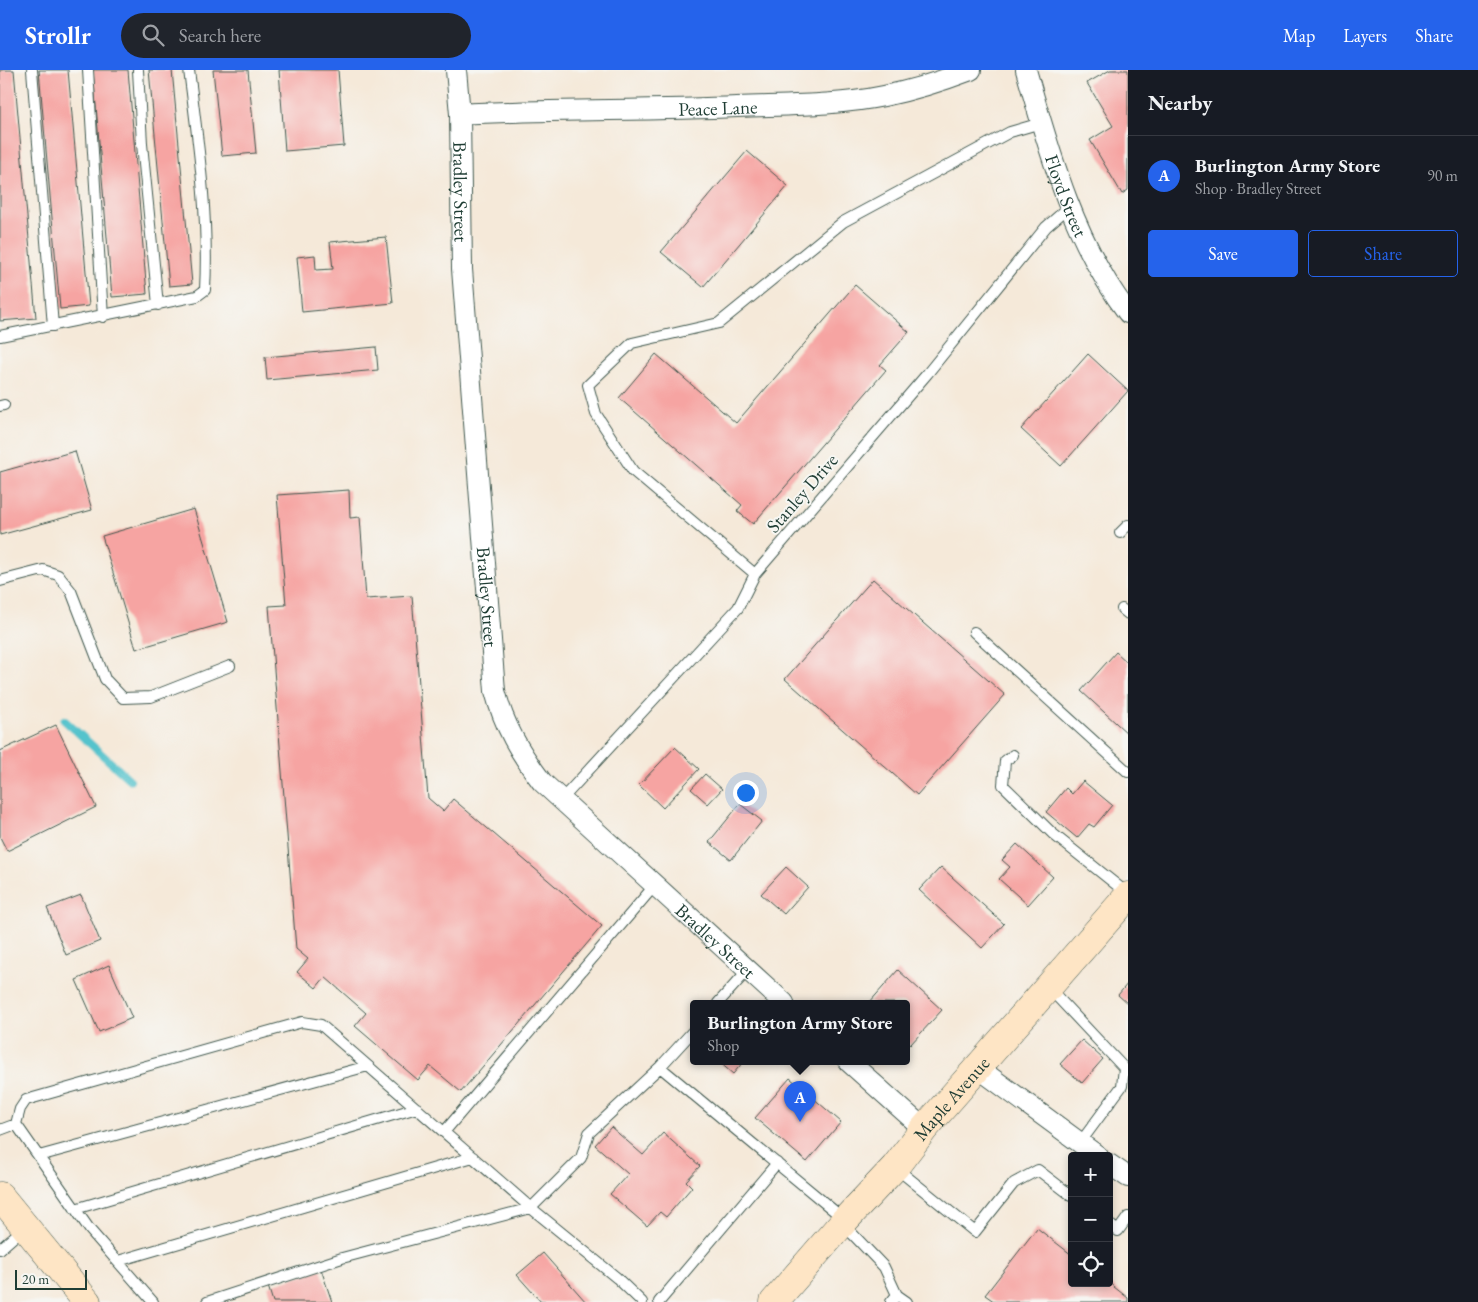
<!DOCTYPE html>
<html lang="en">
<head>
<meta charset="utf-8">
<style>
	body { margin:0; font-family:"EB Garamond",serif; background:#20242c; color:#f1f3f6 }
	.controls { position:absolute; right:15px; bottom:15px; display:grid; overflow:hidden; border-radius:5px; box-shadow:0 2px 8px #0003 }
	.controls button { width:45px; height:45px; display:grid; place-items:center; padding:0; border:0; border-bottom:1px solid #363941; background:#171b24; color:#f1f3f6; font:25px sans-serif }
	.scale { position:absolute; left:15px; bottom:12px; width:72px; box-sizing:border-box; padding-left:5px; border:2px solid #1f3d34; border-top:0; font-size:14px; line-height:18px; white-space:nowrap; color:#1f3d34; -webkit-text-stroke:4px #f6f6f2; paint-order:stroke }
	.you { position:absolute; left:745px; top:722px; width:18px; height:18px; margin:-12px; border:4px solid #fff; border-radius:50%; background:#1a73e8; box-shadow:0 0 0 8px #1a73e833 }
	.badge { display:grid; place-items:center; width:32px; height:32px; border-radius:50%; background:#2563eb; color:#fff; font-size:16px; font-weight:700 }
	.pin { position:absolute; translate:-50% -41px; filter:drop-shadow(0 1px 2px #0008) }
	.pin::after { content:''; position:absolute; top:26px; width:18px; height:15px; background:inherit; clip-path:polygon(0 0,100% 0,50% 100%) }
	.popup { position:absolute; left:690px; top:930px; width:220px; height:65px; box-sizing:border-box; display:grid; place-content:center; border-radius:5px; background:#171b24; filter:drop-shadow(0 1px 4px #0005); font-size:16px; white-space:nowrap; color:#9ea1a6 }
	.popup b { font-size:19px; color:#f1f3f6 }
	.popup::after { content:''; position:absolute; left:50%; top:100%; margin-left:-10px; border:10px solid transparent; border-top-color:#171b24 }
	.list { margin:0; padding:0; list-style:none }
	h2 { display:flex; justify-content:space-between; align-items:center; height:65px; margin:0; padding:0 20px; font-size:21px }
	h2 small { font-size:16px; font-weight:400; color:#9ea1a6 }
	.list li { display:grid; grid-template-columns:32px 1fr auto; gap:15px; align-items:center; box-sizing:border-box; height:80px; padding:0 20px; border-top:1px solid #363941 }
	.list b { display:block; font-size:19px; white-space:nowrap }
	.list p { margin:0; font-size:16px; white-space:nowrap; color:#9ea1a6 }
	.list em { font-size:16px; font-style:normal; color:#9ea1a6 }
	.actions { display:flex; gap:10px; padding:15px 20px }
	.actions a { flex:1; padding:11px 0; border:1px solid #2563eb; border-radius:5px; text-align:center; font-size:18px; color:#2563eb }
	.actions .main { background:#2563eb; color:#fff }
	.icon { flex:none; width:28px; height:28px; fill:none; stroke:currentColor; stroke-width:2; stroke-linecap:round; stroke-linejoin:round }
	.map { position:relative; flex:none; width:1128px; height:1232px; overflow:hidden }
	header { display:flex; align-items:center; gap:30px; box-sizing:border-box; height:70px; padding:0 25px; background:#2563eb; color:#fff }
	header strong { font-size:24px }
	nav { display:flex; gap:28px; margin-inline-start:auto; font-size:18px }
	.search { width:350px; height:45px; background:#20242c; display:flex; align-items:center; gap:12px; box-sizing:border-box; padding:0 18px; border-radius:28px; color:#9ea1a6; font-size:19px }
	main { display:flex }
	aside { flex:1; background:#171b24 }
	.map>svg:first-child { display:block }
</style>
</head>
<body>
<header>
<strong>Strollr</strong>
<div class="search"><svg class="icon" aria-label="search" viewBox="0 0 24 24"><circle cx="10" cy="10" r="6"/><path d="M15 15l6 6"/></svg>Search here</div>
<nav><a>Map</a><a>Layers</a><a>Share</a></nav>
</header>
<main>
<div class="map">
<svg width="1128" height="1232" viewBox="0 0 1128 1232">
	<rect width="100%" height="100%" fill="#f6f6f2"/>
	<filter id="ink" filterUnits="userSpaceOnUse"><feTurbulence type="fractalNoise" baseFrequency=".02" numOctaves="2"/><feDisplacementMap in="SourceGraphic" scale="10" xChannelSelector="R" yChannelSelector="G"/><feConvolveMatrix kernelMatrix="1 2 1 2 8 2 1 2 1" color-interpolation-filters="sRGB"/></filter>
	<filter id="wash" filterUnits="userSpaceOnUse"><feTurbulence type="fractalNoise" baseFrequency=".0096" numOctaves="4" result="noise"/><feDisplacementMap in="SourceGraphic" scale="20" xChannelSelector="R" yChannelSelector="G"/><feGaussianBlur stdDeviation="1.12" result="paint"/><feColorMatrix in="noise" values="0 0 0 0 0 0 0 0 0 0 0 0 0 0 0 0 0 1.4 0 .05"/><feComposite in="paint" operator="in"/></filter>
	<g filter="url(#wash)">
		<rect width="100%" height="100%" fill="#f5e9d9"/>
		<g fill="none" stroke-linecap="round" stroke-linejoin="round">
			<path stroke="#55c3cc" stroke-width="8" d="M64 650 130 710"/>
		</g>
		<g id="blocks">
			<path fill="#f6a4a2" d="M0 0H14L36 248 0 251Z
				M39 0H68L89 236 60 239Z
				M93 0H128L147 224 112 227Z
				M149 0H172L192 214 169 216Z
				M213 0H248L256 83 222 86Z
				M279 0H338L344 76 285 81Z
				M1110 0H1128V120L1122 124 1090 70 1113 56 1087 13Z
				M747 81 788 116 703 217 661 182Z
				M386 167 393 233 302 242 297 187 315 185 316 200 333 199 330 172Z
				M855 215 909 262 880 295 886 300 753 454 737 441 742 435 619 328 656 284 736 353Z
				M376 277 378 300 267 310 265 287Z
				M1088 284 1128 321 1061 396 1021 359Z
				M75 381 92 440 0 465V402Z
				M349 420 350 448 360 447 366 529 412 526 428 728 443 741 453 729 602 856 461 1022 430 996 418 1010 355 956 366 943 325 907 316 918 297 902 308 889 296 879 269 536 286 535 277 425Z
				M194 439 228 552 136 579 102 466Z
				M873 509 1005 625 917 725 785 609Z
				M1116 582 1128 593V664L1081 621Z
				M56 655 96 737 7 781 0 767V681Z
				M675 677 699 699 663 738 639 715Z
				M705 704 722 719 708 734 691 719Z
				M1083 711 1112 735 1094 757 1089 754 1077 768 1046 742 1066 718 1072 724Z
				M740 734 762 751 731 790 709 772Z
				M1017 774 1053 807 1028 835 999 809 1010 797 1002 790Z
				M786 797 808 817 784 844 761 824Z
				M941 797 1004 854 982 878 919 820Z
				M81 825 100 871 66 885 47 838Z
				M109 895 132 948 99 962 76 910Z
				M898 900 942 940 910 975 906 971V933H869Z
				M1128 913V934L1118 925Z
				M1082 970 1103 989 1082 1013 1060 994Z
				M718 991H744L733 1004Z
				M790 1008 841 1052 807 1092 755 1048Z
				M611 1057 643 1085 663 1063 700 1096 686 1111 692 1117 666 1147 660 1142 647 1156 610 1124 628 1104 595 1075Z
				M1037 1158 1072 1185V1213H1109L1128 1228V1232H995L985 1225Z
				M543 1183 586 1232H541L517 1205Z
				M321 1199 332 1232H273L268 1216Z"/>
		</g>
	</g>
	<g filter="url(#ink)">
		<use href="#blocks" fill-opacity="0" stroke="#3f574d" stroke-width="1"/>
		<g fill="none" stroke-linecap="round" stroke-linejoin="round">
			<defs>
				<path id="service" d="M32 0 53 256
					M88 0 103 247
					M138 0 142 74 158 235
					M0 266 197 226 205 220C209 147 198 72 189 0
					M0 336 4 335
					M1120 463 1128 455
					M755 504 633 401 596 344 588 315 632 273 719 253 843 152 1010 62 1041 53
					M0 511 43 500 58 505 71 521 105 609 123 628 151 627 230 596
					M1122 539 1128 544
					M974 562 1128 702
					M1013 685 1005 691 1003 715 1053 764 1128 824
					M562 729 738 538 755 504 927 304 1046 157 1069 137
					M1049 918 1124 998 1122 1016 1080 1073
					M718 933 748 900
					M660 997 844 1149
					M16 1054 20 1039 26 1030 302 952 321 955 531 1138 617 1208 642 1232
					M0 1060 16 1054 90 1160 153 1232
					M445 1061 655 815
					M39 1086 368 996
					M896 1098 975 1162 1014 1113 1038 1100 1072 1126
					M75 1139 417 1038
					M843 1154 884 1197 897 1225 891 1232
					M1109 1154 1118 1161 1128 1147
					M0 1179 24 1158
					M118 1191 473 1087
					M897 1225 907 1232
					M207 1232 342 1188 531 1138 581 1088 589 1063 660 997 694 960
					M659 1232 777 1093"/>
				<g id="minor">
					<path id="s1" d="M456 0 460 44 462 199 495 621C504 656 520 683 542 712L784 933"/>
					<path id="s2" d="M1026 0C1050 84 1074 172 1128 243"/>
					<path id="s3" d="M460 44C552 39 644 41 737 37 786 35 836 36 884 26 914 20 942 11 971 0"/>
					<path d="M848 991 924 1059"/>
					<path d="M978 998 1098 1086"/>
					<path d="M1109 1094 1128 1107"/>
				</g>
				<g id="secondary">
					<path d="M0 1126 87 1232"/>
					<path id="s4" d="M774 1232 845 1150 895 1097 924 1059 1128 826"/>
				</g>
			</defs>
			<use href="#service" stroke="#3f574d" stroke-width="12"/>
			<use href="#minor" stroke="#3f574d" stroke-width="22"/>
			<use href="#secondary" stroke="#3f574d" stroke-width="29"/>
			<use href="#service" stroke="#fff" stroke-width="10"/>
			<use href="#minor" stroke="#fff" stroke-width="20"/>
			<use href="#secondary" stroke="#fee5c5" stroke-width="28"/>
		</g>
	</g>
	<g text-anchor="middle" dominant-baseline="central" stroke-width="4" stroke-linejoin="round" paint-order="stroke">
		<g font-size="19" fill="#1f3d34" stroke="#f6f6f2">
			<text stroke="none"><textPath href="#s3" startOffset="258">Peace Lane</textPath></text>
			<text stroke="none"><textPath href="#s1" startOffset="122">Bradley Street</textPath></text>
			<text stroke="none"><textPath href="#s2" startOffset="132">Floyd Street</textPath></text>
			<text transform="translate(802 423) rotate(-49)">Stanley Drive</text>
			<text stroke="none"><textPath href="#s1" startOffset="528">Bradley Street</textPath></text>
			<text stroke="none"><textPath href="#s1" startOffset="961">Bradley Street</textPath></text>
			<text stroke="none"><textPath href="#s4" startOffset="270">Maple Avenue</textPath></text>
		</g>
	</g>
</svg>
<div class="controls">
<button>+</button>
<button>−</button>
<button><svg class="icon" aria-label="locate" viewBox="0 0 24 24"><circle cx="12" cy="12" r="6"/><path d="M12 2v4M12 18v4M2 12h4M18 12h4"/></svg></button>
</div>
<div class="scale">20 m</div>
<div class="you"></div>
<div class="pin badge" style="left:800px;top:1052px">A</div>
<div class="popup"><b>Burlington Army Store</b>Shop</div>
</div>
<aside>
<h2>Nearby<small></small></h2>
<ul class="list">
<li><span class="badge">A</span><div><b>Burlington Army Store</b><p>Shop · Bradley Street</p></div><em>90 m</em></li>
</ul>
<div class="actions"><a class="main">Save</a><a>Share</a></div>
</aside>
</main>
</body>
</html>
